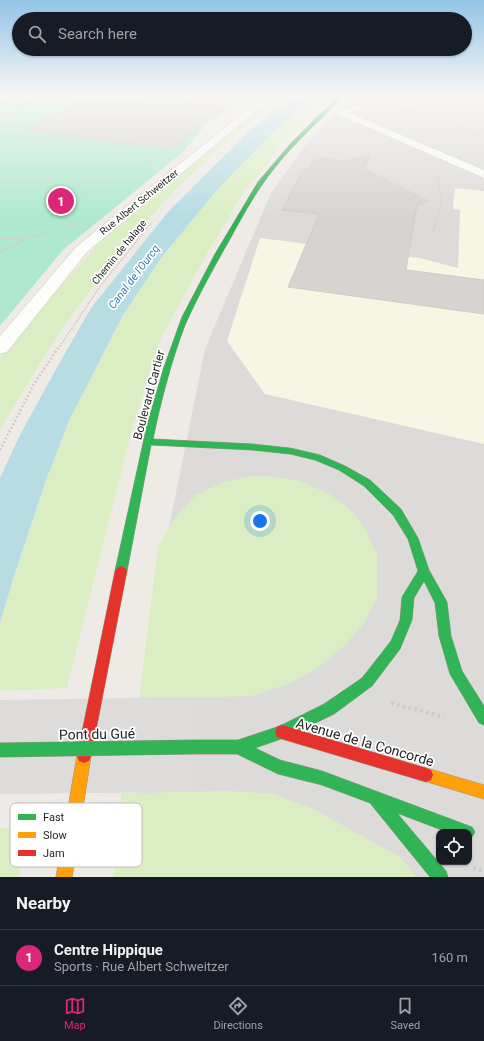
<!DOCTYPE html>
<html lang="en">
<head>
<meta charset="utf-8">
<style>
	body { margin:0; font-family:Roboto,sans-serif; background:#20242c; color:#f1f3f6 }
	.controls { position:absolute; right:12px; bottom:12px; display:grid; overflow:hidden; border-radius:8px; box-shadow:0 1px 3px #0004 }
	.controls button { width:36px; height:36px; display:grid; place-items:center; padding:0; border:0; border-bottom:1px solid #363941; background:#171b24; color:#f1f3f6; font:20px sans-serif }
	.you { position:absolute; left:260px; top:521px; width:14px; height:14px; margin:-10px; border:3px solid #fff; border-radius:50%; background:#1a73e8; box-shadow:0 0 0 6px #1a73e833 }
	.badge { display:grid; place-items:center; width:26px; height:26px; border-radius:50%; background:#db2777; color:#fff; font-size:13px; font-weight:700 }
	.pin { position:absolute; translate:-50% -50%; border:2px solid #fff; box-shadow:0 1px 4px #0006 }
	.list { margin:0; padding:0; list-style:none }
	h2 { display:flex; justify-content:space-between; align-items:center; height:52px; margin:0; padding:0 16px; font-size:17px }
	h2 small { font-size:13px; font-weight:400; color:#9ea1a6 }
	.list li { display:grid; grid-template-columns:26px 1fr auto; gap:12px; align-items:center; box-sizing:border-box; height:56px; padding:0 16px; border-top:1px solid #363941 }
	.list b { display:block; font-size:15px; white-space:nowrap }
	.list p { margin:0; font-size:13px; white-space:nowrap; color:#9ea1a6 }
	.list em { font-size:13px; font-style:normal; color:#9ea1a6 }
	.icon { flex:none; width:22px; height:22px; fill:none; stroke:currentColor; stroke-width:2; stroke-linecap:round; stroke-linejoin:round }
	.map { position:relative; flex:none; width:484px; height:877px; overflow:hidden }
	.search { position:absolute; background:#171b24; box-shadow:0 1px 3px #0004; left:12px; right:12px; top:12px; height:44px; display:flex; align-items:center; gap:10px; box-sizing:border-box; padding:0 14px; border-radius:22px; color:#9ea1a6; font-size:15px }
	.sheet { height:108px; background:#171b24 }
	nav { display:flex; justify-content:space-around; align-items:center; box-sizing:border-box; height:56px; border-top:1px solid #363941; background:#171b24; font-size:11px; color:#9ea1a6 }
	nav a { display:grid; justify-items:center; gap:2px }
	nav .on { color:#db2777 }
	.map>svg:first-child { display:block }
</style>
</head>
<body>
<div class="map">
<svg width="484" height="877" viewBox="0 0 484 877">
	<rect width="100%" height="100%" fill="#eeebe7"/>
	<path fill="#dddbd9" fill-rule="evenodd" d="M356 95H484V877H130L164 552 205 349 271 193 311 138ZM439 832H469V862H439Z"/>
	<path fill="#f7f5e3" d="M455 188 484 191V444L265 394 227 341 260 238 419 258 458 268 460 210 453 209Z"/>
	<path fill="#dbeec3" d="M276 95H286C248 124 211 154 178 188 142 224 110 264 80 304 50 344 26 388 0 430V358L18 333 101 241Z
		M316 95H328L324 99H329L312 114 279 148 244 192 208 252 160 340 133 426 67 688 0 691V623L13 579 46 480 69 421 123 315 161 258 217 190 273 132Z
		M253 476 276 477 300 481 329 494 342 503 354 514 366 530 377 555V597L364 623 344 646 320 666 291 683 252 696 139 699 158 546 176 516 196 495 224 482Z
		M229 791 275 794 313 809 400 857 417 877H113L122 793Z
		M29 827 19 877H0V828Z"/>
	<path fill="#aee9ce" d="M36 95H251L205 125 183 152 63 250 0 326V100L32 98Z"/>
	<path fill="#dcdbd9" d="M355 95H390L373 112 363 111 354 105 345 104Z
		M333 117 343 118 426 154 424 163 301 151Z"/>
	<path fill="#b7dce4" d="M295 95H316L273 132 217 190 161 258 123 315 69 421 46 480 13 579 0 623V478L20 435 60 362 91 308 168 212 248 132Z"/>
	<path fill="#dddcda" d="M196 697 190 792 0 794V700Z"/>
	<path fill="#d6d3d0" stroke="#d1ccc8" d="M202 95H246L208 119 171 150 28 130 83 99 178 108Z
		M370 155 364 169 428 201 417 205 406 270 484 280V314L288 287 319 214 282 210 303 170 309 169 315 158 344 161Z"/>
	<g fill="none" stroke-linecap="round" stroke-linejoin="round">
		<defs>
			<path id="lane" d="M358 106 361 108 360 109 344 114 341 112Z
				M362 118 365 120 364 121 352 124 349 122Z"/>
			<path id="street" d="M266 95H275L87 252 7 352 0 354V336L77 246Z
				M329 104 484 170V178L326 109 324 107 326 105Z"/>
			<path id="fast" d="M340 95H344C322 119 297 140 277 165 258 188 244 213 230 239 214 267 198 296 185 325 171 362 161 401 153 439L252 444 290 448 320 455 345 466 370 480 401 509 418 538 429 570 447 602 451 636 462 671 484 706V725L479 723 450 674 439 636 435 603 424 581 414 598 412 620 400 649 372 686 334 714 287 737 255 748 280 760 322 771 472 827 475 832 472 837 469 839V832H447L397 813 446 871 448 877H430L370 803 322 785 278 774 237 754H194L189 752 187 747 189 742 194 740H238L280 726 324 704 362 678 391 641 400 620 402 597 418 571 408 539 393 515 364 486 339 470 315 460 290 454 252 450 151 445 127 571 125 574 121 576 117 574 115 571 147 425 164 367 182 317 215 254 258 182 292 142Z"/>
			<path id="slow" d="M84 749 89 751 91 756 72 877H56L77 756 79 751Z
				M426 768 484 785V799L421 780 419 775 421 770Z"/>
			<path id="jam" d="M121 566 125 568 127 571 91 756 89 761 84 763 79 761 77 756 115 571 117 568Z
				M282 725 426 768 431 770 433 775 431 780 426 782 282 739 277 737 275 732 277 727Z"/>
		</defs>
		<use href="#lane" stroke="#c6c5c3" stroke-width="1"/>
		<use href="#street" stroke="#c6c5c3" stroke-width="1"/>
		<use href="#fast" stroke="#97987e" stroke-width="1"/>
		<use href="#slow" stroke="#97987e" stroke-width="1"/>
		<use href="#jam" stroke="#97987e" stroke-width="1"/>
		<path stroke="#d7c8c6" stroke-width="1" stroke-dasharray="1 1" stroke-linecap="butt" d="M418 109 422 95
			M396 113 418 109 484 137
			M0 119 44 95
			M92 138C113 141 135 144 152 157V160"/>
		<path stroke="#d7c8c6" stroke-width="1.5" stroke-dasharray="1 1" stroke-linecap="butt" d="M151 165 152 159
			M433 232 442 201 437 176
			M0 239C29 238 50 235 77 223
			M18 243 26 239
			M135 243 152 222"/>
		<path stroke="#d7c8c6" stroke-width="2" stroke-dasharray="1.5 1.5" stroke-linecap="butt" d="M0 252 20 242
			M58 349 101 285 136 242"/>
		<path stroke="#d7c8c6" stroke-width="2.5" stroke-dasharray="2 2" stroke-linecap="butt" d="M0 450 34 384 58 348"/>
		<path stroke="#d7c8c6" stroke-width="4" stroke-dasharray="3 3" stroke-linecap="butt" d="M391 703 444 717
			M473 868 484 871"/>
		<use href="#lane" fill="#fcfcfb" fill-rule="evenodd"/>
		<use href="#street" fill="#fcfcfb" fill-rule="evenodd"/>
		<use href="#fast" fill="#30b455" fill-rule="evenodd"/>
		<use href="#slow" fill="#ff9f0a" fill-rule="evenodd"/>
		<use href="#jam" fill="#e5322d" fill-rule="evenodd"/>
		<defs>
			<path id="fast-bridge" d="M0 750 194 747"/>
		</defs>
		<use href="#fast-bridge" stroke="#97987e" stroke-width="15" stroke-linecap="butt"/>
		<use href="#fast-bridge" stroke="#30b455" stroke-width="14"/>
	</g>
	<linearGradient id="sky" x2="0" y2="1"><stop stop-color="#94c4e6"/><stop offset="0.44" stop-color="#f7f6f4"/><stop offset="1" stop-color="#f7f6f4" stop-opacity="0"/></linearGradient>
	<rect width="484" height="217" fill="url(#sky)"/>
	<g text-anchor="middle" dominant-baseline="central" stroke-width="3.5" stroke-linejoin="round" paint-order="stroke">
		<g font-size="10" fill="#1f1f1f" stroke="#fff">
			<text transform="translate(139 202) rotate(-39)">Rue Albert Schweitzer</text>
			<text transform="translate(119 252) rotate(-51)">Chemin de halage</text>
		</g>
		<g font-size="11" font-style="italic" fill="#3f7ab1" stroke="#fff">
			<text transform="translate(134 277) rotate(-53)">Canal de l'Ourcq</text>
		</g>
		<g font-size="12" fill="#1f1f1f" stroke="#fff">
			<text transform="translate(149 395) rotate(-75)">Boulevard Cartier</text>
		</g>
		<g font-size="14" fill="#1f1f1f" stroke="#fff">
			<text transform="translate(97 734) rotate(-1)">Pont du Gué</text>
			<text transform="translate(365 742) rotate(16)">Avenue de la Concorde</text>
		</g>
	</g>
	<rect x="10" y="803" width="132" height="64" rx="6" fill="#fff" stroke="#bcbcbc" stroke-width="1"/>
	<rect x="18" y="814" width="18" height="6" fill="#30b455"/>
	<rect x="18" y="832" width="18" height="6" fill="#ff9f0a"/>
	<rect x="18" y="850" width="18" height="6" fill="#e5322d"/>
	<g font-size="11" fill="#1f1f1f">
		<text x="43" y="821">Fast</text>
		<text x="43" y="839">Slow</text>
		<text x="43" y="857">Jam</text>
	</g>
</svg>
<div class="controls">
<button><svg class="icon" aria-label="locate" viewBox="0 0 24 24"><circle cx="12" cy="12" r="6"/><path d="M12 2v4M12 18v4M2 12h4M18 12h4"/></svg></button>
</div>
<div class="you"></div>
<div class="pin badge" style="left:61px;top:201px">1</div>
<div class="search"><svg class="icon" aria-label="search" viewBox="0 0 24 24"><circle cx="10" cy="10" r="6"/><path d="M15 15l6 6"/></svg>Search here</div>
</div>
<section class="sheet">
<h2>Nearby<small></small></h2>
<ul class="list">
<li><span class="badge">1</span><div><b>Centre Hippique</b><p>Sports · Rue Albert Schweitzer</p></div><em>160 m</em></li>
</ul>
</section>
<nav>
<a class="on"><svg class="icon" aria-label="map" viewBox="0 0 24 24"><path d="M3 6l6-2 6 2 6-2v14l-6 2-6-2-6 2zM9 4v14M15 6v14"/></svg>Map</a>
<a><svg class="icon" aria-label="directions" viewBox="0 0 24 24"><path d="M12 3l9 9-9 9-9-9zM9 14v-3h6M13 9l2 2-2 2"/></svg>Directions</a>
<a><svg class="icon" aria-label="saved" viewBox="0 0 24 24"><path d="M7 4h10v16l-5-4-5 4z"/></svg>Saved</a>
</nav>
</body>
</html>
